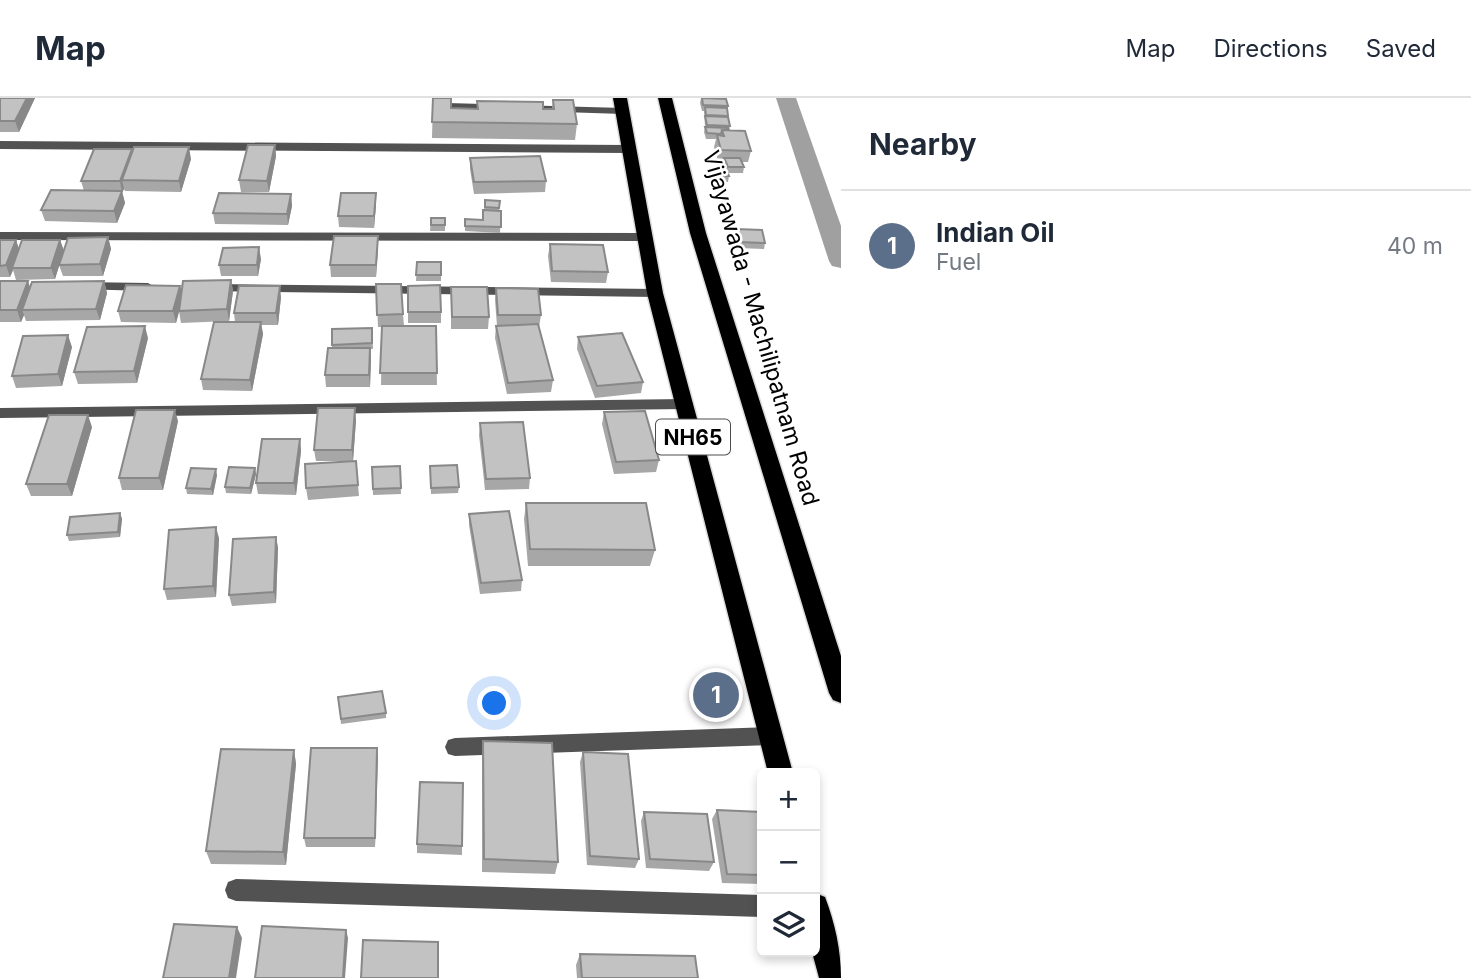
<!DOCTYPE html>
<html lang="en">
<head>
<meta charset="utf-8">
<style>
	body { margin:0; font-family:Inter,sans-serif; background:#f2f2f3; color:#1f2937 }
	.controls { position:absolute; right:21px; bottom:21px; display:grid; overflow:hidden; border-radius:10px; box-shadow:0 4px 10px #0003 }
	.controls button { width:63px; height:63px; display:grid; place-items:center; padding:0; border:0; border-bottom:2px solid #e0e1e3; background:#fff; color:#1f2937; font:35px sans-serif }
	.you { position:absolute; left:495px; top:606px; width:24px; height:24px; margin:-18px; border:5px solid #fff; border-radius:50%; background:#1a73e8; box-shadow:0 0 0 10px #1a73e833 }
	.badge { display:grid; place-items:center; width:46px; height:46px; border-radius:50%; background:#0b8043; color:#fff; font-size:23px; font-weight:700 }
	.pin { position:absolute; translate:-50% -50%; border:4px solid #fff; box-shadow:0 2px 7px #0006 }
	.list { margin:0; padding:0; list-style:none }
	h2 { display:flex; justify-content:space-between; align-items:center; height:91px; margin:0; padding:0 28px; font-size:30px }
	h2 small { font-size:23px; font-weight:400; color:#747a83 }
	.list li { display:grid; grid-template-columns:46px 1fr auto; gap:21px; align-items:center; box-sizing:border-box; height:112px; padding:0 28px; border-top:2px solid #e0e1e3 }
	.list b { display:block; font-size:26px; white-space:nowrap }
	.list p { margin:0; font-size:23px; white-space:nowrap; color:#747a83 }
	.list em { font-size:23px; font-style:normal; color:#747a83 }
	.icon { flex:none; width:38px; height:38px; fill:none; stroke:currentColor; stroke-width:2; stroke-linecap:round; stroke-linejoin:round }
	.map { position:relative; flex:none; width:841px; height:880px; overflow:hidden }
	header { display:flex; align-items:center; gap:42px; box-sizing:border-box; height:98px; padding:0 35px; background:#fff; border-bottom:2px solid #e0e1e3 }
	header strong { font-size:33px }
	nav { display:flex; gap:38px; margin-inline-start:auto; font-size:24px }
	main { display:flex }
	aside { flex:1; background:#fff }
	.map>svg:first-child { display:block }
</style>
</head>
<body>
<header>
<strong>Map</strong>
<nav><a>Map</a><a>Directions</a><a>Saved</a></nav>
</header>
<main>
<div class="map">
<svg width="841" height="880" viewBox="0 0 841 880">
	<rect width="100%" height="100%" fill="#fff"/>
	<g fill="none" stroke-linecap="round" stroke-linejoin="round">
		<path fill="#a0a0a0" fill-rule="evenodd" d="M776 0H796L841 128V170L832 168 829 163Z"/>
		<defs>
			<path id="highway" d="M613 0H627L663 195 793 675H768L647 195Z
				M658 0H672L706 135 841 558V605L833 602 829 595 690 135Z
				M815 795 825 799C835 825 841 852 841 880H819L812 854H815Z"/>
		</defs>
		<use href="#highway" stroke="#dbdbdb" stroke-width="3"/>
		<path fill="#525252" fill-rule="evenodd" d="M447 5 623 10 629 13 623 16 443 10V6Z
			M0 43 628 47 634 51 628 55 0 51Z
			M0 134 643 135 650 139 643 143 0 142Z
			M81 184 148 185 155 189 148 193 76 191 74 188Z
			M211 186 655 191 662 195 655 199 206 193 204 190Z
			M685 301 693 306 685 311 0 320V310Z
			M772 629 779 632 782 638 779 644 772 647 455 658 448 656 445 649 448 642 455 640Z
			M236 781 762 797V819L236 803 228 800 225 792 228 784Z"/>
		<use href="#highway" fill="#000" fill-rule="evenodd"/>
	</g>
	<path fill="#a7a7a7" d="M0 0H35L19 34H0Z
		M433 0 451 10 477 11V3L552 11 553 2 577 26 575 42 432 40Z
		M701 0 728 8 727 11 730 28 729 32 751 53 748 64H742L744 69 743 75H728L729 78 728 84H715L712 77 713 71H725L723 66 724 64 718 63 714 49 716 41H706L704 34 705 29 704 13H702L700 5Z
		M275 47 276 58 269 94H241L239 82Z
		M132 54 191 61 181 94 125 93 124 91 122 94 125 105 117 125 45 123 41 112 84 93 81 83Z
		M470 60 546 83 545 94 474 96 470 71Z
		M376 95V106L374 130 339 129 338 118Z
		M291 96 292 108 288 127 215 126 213 115Z
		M485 102 500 103 499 113H501L500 135 465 133V121L483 122Z
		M431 120H445V133H430Z
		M736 131 765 145 764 151 737 150 734 136Z
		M108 139 111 151 103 178H63L59 167 55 181 16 182 13 172 10 179H0V142H16L19 152 60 142 64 153Z
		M550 146 608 174 606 185 551 184 548 158Z
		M378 149 376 179H331L330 167Z
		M261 161 258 178H221L219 167Z
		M417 164H441V183H416Z
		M231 182 233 193 229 223 181 225 179 213 176 225 121 224 118 213 180 188 182 195Z
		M0 183 30 190 104 183 107 195 100 222 26 223 24 217 21 224H0Z
		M376 186 403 216 404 228H436L437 287H381L382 229H378Z
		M408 188 441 214V225H408Z
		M451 189 489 219 488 231H451Z
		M496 190 541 217 539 229 553 282 551 294 507 296 495 240 496 228H497L495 202Z
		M281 199 278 227H261L263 236 252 293 203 292 201 281 235 224 234 215Z
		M372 230 373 251H371L370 289H326L325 277 332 250V231Z
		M578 239 643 284 641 295 595 300 577 251Z
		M148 240 137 285 78 286 74 274Z
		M72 249 62 288 16 290 12 278Z
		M604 314 659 362 656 374 614 376 602 326Z
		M356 322 353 363H356L359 398 308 402 306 390 347 363H316L314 352Z
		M178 323 163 392H122L119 380Z
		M480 325 530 380 529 391 485 392 479 337Z
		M92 329 72 398H31L26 386Z
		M300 341 301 353 296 397 258 396 256 385Z
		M400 368 401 396 373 397 372 369Z
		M430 368 459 389 458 395 431 396Z
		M255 370 256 376 251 396 226 395 225 389Z
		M217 377 213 397 187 396 186 390Z
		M526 405 655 452 650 468H528L524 421Z
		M120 415 122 421 120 439 69 443 67 437Z
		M469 416 522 482 521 493 480 496 469 427Z
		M276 439 278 450 276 505 232 508 229 497Z
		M219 440 216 499 167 502 164 491Z
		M338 599 386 615V620L341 626Z
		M483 643 558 764 555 776 482 774V657Z
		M377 650 375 749H306L304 740Z
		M294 652 296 666 286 767 211 766 206 753Z
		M583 654 639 761 635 770 587 767 580 664Z
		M717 712 762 714V786L722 785 712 721Z
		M644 714 714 764 709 773 646 770 641 723Z
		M417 746 462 748V757L417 755Z
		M580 856 698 880H577L576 867Z"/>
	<path fill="#888" d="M27 0H35L19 34 15 23Z
		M275 47 276 58 269 94 267 83Z
		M189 49 191 61 181 94 179 83Z
		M132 51 134 62 122 82 124 91 122 94 120 83Z
		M122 93 125 105 117 125 114 113Z
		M376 95V106L374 130V118Z
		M291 96 292 108 288 127 287 116Z
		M378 138V149L376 179V167Z
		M108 139 111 151 103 178 100 166Z
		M16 142 20 154 12 170 13 172 10 179 6 167Z
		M60 142 64 153 55 181 51 170Z
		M259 149 261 161 258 178 257 167Z
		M231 182 233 193 229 223 227 211Z
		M28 183 32 195 22 212 24 217 21 224 17 212Z
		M104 183 107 195 100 222 96 211Z
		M180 188 183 199 176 225 173 213Z
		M280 188 281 199 278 227 276 215Z
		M261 224 263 236 252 293 250 282Z
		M145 228 148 240 137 285 134 273Z
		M68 237 72 249 62 288 58 276Z
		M370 250 371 261 370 289 369 277Z
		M355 310 356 322 353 363 352 352Z
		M175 312 178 323 163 392 159 380Z
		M88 317 92 329 72 398 67 386Z
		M300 341 301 353 296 397 294 385Z
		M255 370 256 376 251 396 250 390Z
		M216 371 217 377 213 397 211 391Z
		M120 415 122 421 120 439 118 434Z
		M216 429 219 440 216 499 213 488Z
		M276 439 278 450 276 505 274 494Z
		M377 650 378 660 375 749V740Z
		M294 652 296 666 286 767 283 754Z
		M237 829 242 840 236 880H229Z
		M346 832 348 840 345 880H343Z"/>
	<path fill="#c2c2c2" stroke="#888" stroke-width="2" d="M0 0H27L15 23H0Z
		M433 0H451V10L478 11 477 3 543 4V11H554L553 2H573L577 26 432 24Z
		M702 0 726 1 728 8 703 7Z
		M705 9 727 10 728 18 706 17Z
		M705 18 728 19 730 28 707 27Z
		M705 29 728 30 729 32H722L721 36 707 35Z
		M722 32 745 33 751 53 721 52 717 37 724 38Z
		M248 47H275L267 83 239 82Z
		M134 49H189L179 83 122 82Z
		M94 51H132L120 83H81Z
		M540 58 546 83 474 84 470 60Z
		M724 60H740L744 69H728Z
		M713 71H726L729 78H716Z
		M51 92 122 93 114 113 41 112Z
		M219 95 291 96 287 116 213 115Z
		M341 95H376L374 118H338Z
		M485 102 500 103 499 110 485 109Z
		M483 112 501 113V129L465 128V121L483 122Z
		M431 120H445V127H431Z
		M736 131 762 132 765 145 738 144Z
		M334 138H378L376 167H330Z
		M108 139 100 166 59 167 68 140Z
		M0 142H16L6 167 0 168Z
		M22 142H60L51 170H12Z
		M550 146 603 147 608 174 552 173Z
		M259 149 257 167H219L223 150Z
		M417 164H441V177H416Z
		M231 182 227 211 179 213 183 183Z
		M0 183H28L17 212H0Z
		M104 183 96 211 22 212 32 184Z
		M376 186H401L403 216 377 217Z
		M126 187 180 188 173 213H118Z
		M440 187 441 214H408V188Z
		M239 188H280L276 215H234Z
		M451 189H487L489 219H452Z
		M496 190 538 191 541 217H498Z
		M214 224H261L250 282 201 281Z
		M538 226 553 282 508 285 496 228Z
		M145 228 134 273 74 274 87 229Z
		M382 228H436L437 275H380Z
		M372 230V245L332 247V231Z
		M622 235 643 284 597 288 578 239Z
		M68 237 58 276 12 278 23 238Z
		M328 250H370L369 277H325Z
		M318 310H355L352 352H314Z
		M136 312H175L159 380H119Z
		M645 313 659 362 616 364 604 314Z
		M49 317H88L67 386H26Z
		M523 324 530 380 486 381 480 325Z
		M262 341H300L294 385H256Z
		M356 363 358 387 306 390 305 366Z
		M457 367 459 389 431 390 430 368Z
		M400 368 401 390 373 391 372 369Z
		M229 369 255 370 250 390 225 389Z
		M191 370 216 371 211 391 186 390Z
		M526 405H646L655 452 530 451Z
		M509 413 522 482 481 485 469 416Z
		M120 415 118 434 67 437 70 419Z
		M216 429 213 488 164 491 169 432Z
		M276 439 274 494 229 497 233 441Z
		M382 593 386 615 341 621 338 599Z
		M483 643 552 645 558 764 484 761Z
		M311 650H377L375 740H304Z
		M221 651 294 652 283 754 206 753Z
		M583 654 628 656 639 761 590 758Z
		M420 684 463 685 462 748 417 746Z
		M717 712 762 714V777L727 776Z
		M644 714 707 716 714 764 650 761Z
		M174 826 237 829 229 880H163Z
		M262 828 346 832 343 880H255Z
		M363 842 438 844V880H361Z
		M580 856 695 858 698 880H582Z"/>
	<g text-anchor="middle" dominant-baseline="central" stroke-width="5" stroke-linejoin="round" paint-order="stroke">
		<rect fill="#fff" stroke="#4c4c4c" stroke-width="2" x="656" y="321.5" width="74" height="35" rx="5"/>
		<g font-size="21" font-weight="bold" fill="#000">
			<text x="693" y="339">NH65</text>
		</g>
		<g font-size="23" fill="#000" stroke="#fff">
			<text transform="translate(761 230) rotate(74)">Vijayawada - Machilipatnam Road</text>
		</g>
	</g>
</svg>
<div class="controls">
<button>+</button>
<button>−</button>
<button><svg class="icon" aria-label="layers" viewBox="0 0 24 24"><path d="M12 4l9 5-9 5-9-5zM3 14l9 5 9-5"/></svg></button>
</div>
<div class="you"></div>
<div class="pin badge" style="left:716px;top:597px;background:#5c6f8a">1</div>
</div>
<aside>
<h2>Nearby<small></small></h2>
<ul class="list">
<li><span class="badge" style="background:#5c6f8a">1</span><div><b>Indian Oil</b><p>Fuel</p></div><em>40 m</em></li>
</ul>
</aside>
</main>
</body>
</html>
